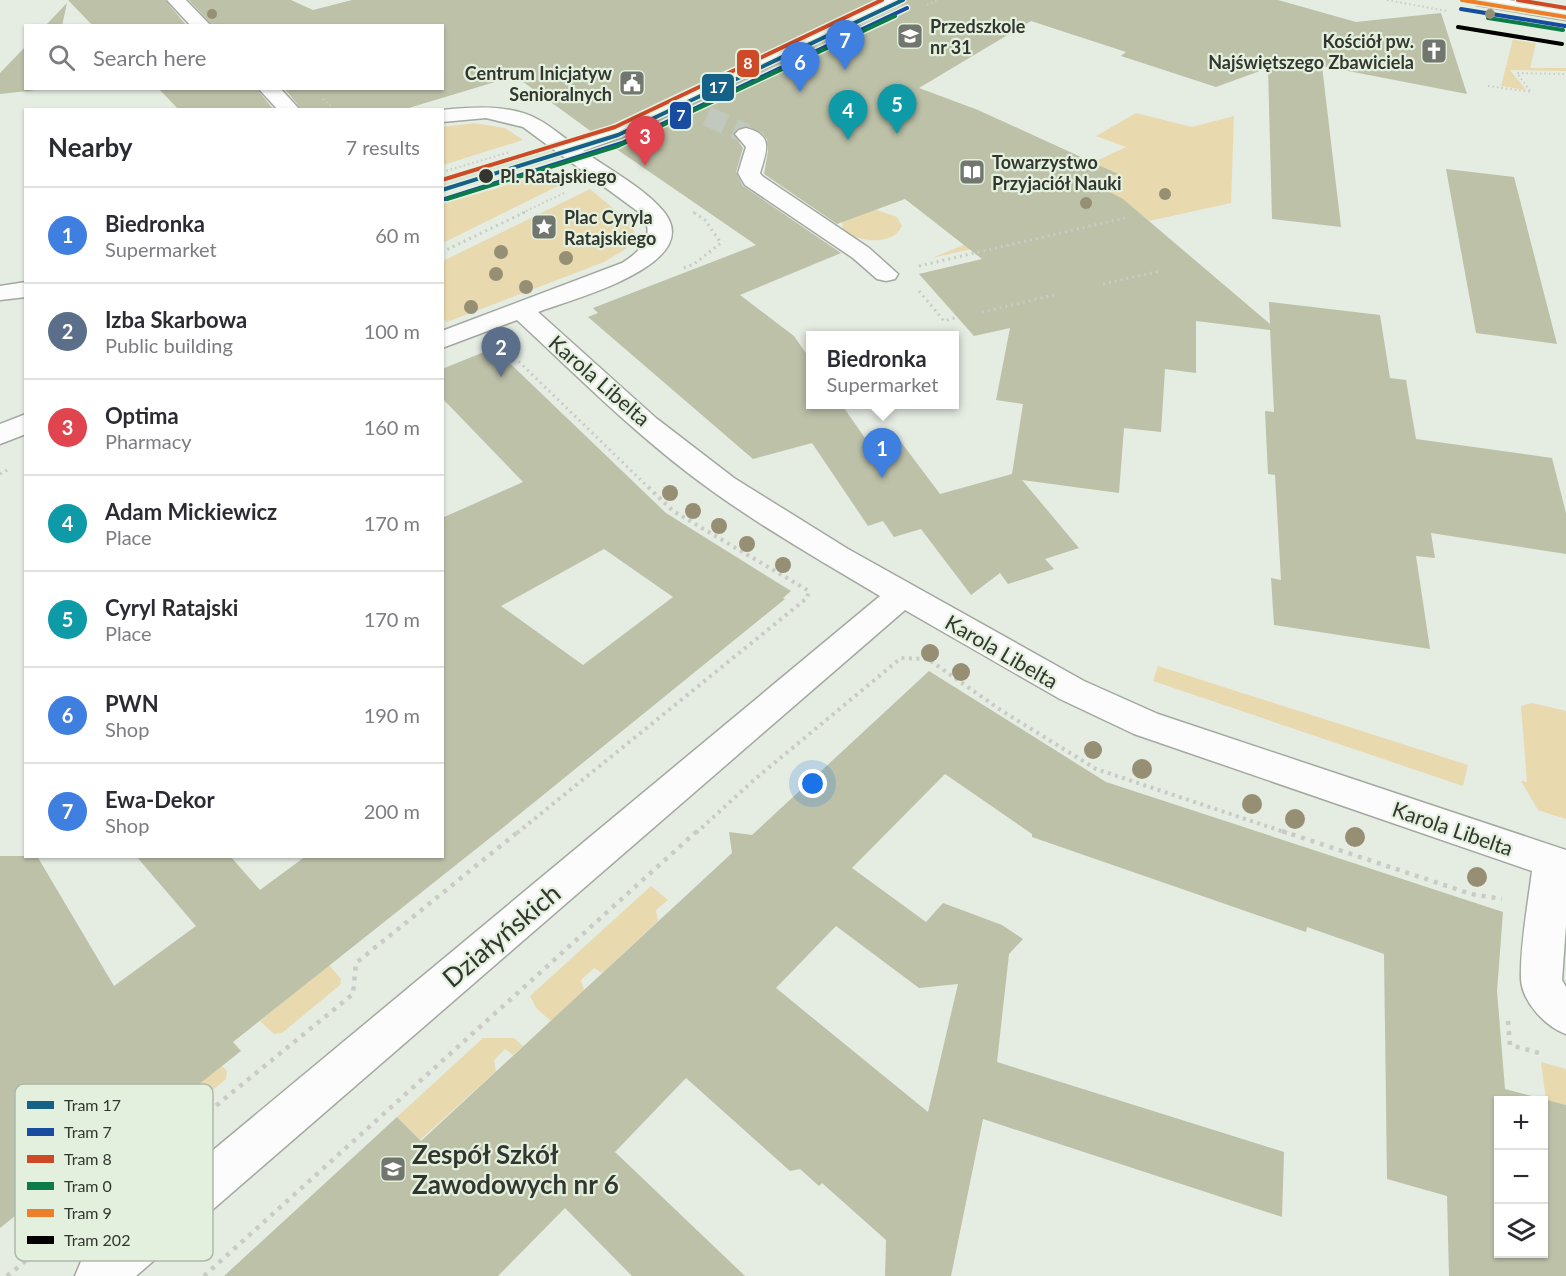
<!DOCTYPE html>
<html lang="en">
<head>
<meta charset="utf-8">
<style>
	body { margin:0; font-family:Lato,sans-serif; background:#f2f2f3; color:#2b2b33 }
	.controls { position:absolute; right:18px; bottom:18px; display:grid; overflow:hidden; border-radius:0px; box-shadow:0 2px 4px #0004 }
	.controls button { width:54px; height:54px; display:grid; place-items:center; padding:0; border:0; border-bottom:2px solid #e1e1e2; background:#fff; color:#2b2b33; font:30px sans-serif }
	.you { position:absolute; left:813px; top:784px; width:21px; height:21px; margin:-15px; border:4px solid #fff; border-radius:50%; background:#1a73e8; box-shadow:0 0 0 9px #1a73e833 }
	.badge { display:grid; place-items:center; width:39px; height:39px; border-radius:50%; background:#b45309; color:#fff; font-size:20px; font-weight:700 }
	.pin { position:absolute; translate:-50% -50px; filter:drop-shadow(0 2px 3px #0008) }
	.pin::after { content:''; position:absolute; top:32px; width:21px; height:18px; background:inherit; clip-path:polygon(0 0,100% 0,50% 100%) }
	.popup { position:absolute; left:806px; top:331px; width:153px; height:78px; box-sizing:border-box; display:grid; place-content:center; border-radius:0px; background:#fff; filter:drop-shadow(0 2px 4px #0005); font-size:20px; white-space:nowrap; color:#7c7c81 }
	.popup b { font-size:22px; color:#2b2b33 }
	.popup::after { content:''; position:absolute; left:50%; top:100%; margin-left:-12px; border:12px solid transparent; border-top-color:#fff }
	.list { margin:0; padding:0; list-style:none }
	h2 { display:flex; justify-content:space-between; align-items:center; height:78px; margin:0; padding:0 24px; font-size:26px }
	h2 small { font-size:20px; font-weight:400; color:#7c7c81 }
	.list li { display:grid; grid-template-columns:39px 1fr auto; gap:18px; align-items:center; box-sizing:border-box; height:96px; padding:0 24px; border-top:2px solid #e1e1e2 }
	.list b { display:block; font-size:22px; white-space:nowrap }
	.list p { margin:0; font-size:20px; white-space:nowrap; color:#7c7c81 }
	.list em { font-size:20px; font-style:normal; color:#7c7c81 }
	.icon { flex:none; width:33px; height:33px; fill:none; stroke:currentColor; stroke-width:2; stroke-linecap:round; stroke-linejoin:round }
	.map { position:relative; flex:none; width:1566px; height:1276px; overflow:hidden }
	.search { position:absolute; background:#fff; box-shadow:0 2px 4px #0004; left:24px; top:24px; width:420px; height:66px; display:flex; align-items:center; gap:15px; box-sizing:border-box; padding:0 21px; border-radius:0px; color:#7c7c81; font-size:22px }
	.panel { position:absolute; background:#fff; box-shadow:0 2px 4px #0004; left:24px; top:108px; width:420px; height:750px; border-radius:0px }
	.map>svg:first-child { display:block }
</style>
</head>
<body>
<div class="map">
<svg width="1566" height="1276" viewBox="0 0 1566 1276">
	<rect width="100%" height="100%" fill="#e5ece2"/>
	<path fill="#d9e4d2" d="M547 147 562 158 443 193V178Z"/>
	<path fill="#e8d9af" d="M1514 35 1552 42V46L1536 43 1530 68H1566V71L1510 70 1526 90 1501 86Z
		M1136 113 1192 127 1234 116 1231 203 1149 221 1137 211 932 258 1010 226 1090 182 1112 176 1094 162 1126 147 1096 136Z
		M474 123 505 128 523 140 443 165V127Z
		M541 175 556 178 558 186 443 243V204Z
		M590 189 632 224 634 232 627 248 604 262 447 322 443 317V261Z
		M874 209 897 217 902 226C892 247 858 242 843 230L842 219Z
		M1158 666 1468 765 1463 786 1153 681Z
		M1532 703 1566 711V819L1538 810 1521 781 1527 782 1521 706Z
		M651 886 668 900 656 910 658 921 602 973 594 968 581 980 584 990 551 1021 537 1009 530 996Z
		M329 965 341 979 340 985 282 1033 274 1034 260 1021Z
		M483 1038H514L523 1046 513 1055 505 1049 494 1060 496 1071 420 1140 397 1117Z
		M1541 1062 1566 1069V1105L1546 1100Z
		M222 1066 227 1071 226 1079 124 1163H115L101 1147 176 1088 183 1097Z"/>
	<path fill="#bdc1a8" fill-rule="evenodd" d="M68 0H165L187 26H93Z
		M189 0H291L313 10 352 0H875L607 127 592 132 515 76 402 110H302L284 88H442V26H213Z
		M905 0H1278L1356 22 1441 13 1467 94 1322 66 1341 227 1272 219 1268 68 1216 87 1121 56 1126 52 1031 21 919 88 978 110 1118 174 1090 182 1123 199 1270 324 1269 302 1380 315 1390 378 1406 380 1416 439 1552 458 1566 513V554L1431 533 1435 558 1416 556 1430 649 1274 625 1271 578 1281 580 1275 475 1268 474 1265 411 1274 412 1270 330 1196 321V373L1165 369 1161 432 1124 428 1119 493 1022 480 1079 548 1045 559 1054 569 1008 584 974 537 1000 573 971 595 921 529 894 537 883 521 868 526 812 443 753 459 588 317 598 313 593 308 756 245 609 144 901 6ZM747 126 762 133 767 139 768 151 764 174 837 224 905 199 982 259 919 274 974 336 1010 328 996 400 1023 404 1012 474 940 494 895 434 867 441 842 405H810V359L794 336 740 295 841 253 743 186 736 172 743 148 733 134 738 128Z
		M67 3 62 26H45Z
		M26 46V88L46 89 0 94V73Z
		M155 88H256L274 110H179L159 89Z
		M1446 169 1514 177 1557 344 1476 333Z
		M494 348 666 513 791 591 783 598 785 599 500 830 233 1042 241 1051 183 1097 176 1088 132 1123 85 1160 93 1170 27 1222 20 1212 0 1228V856H37L114 986 196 926 136 856H230L260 890 306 856H442V518L523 482 442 398V369ZM604 549 673 597 583 665 501 606Z
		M929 671 1106 782 1503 912 1497 991 1505 1089 1566 1105V1276H1449L1447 1196 1387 1179 1384 954 1307 927 1306 932 1032 837V834L945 774 852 868 926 922 943 903 1002 925 1023 939 1009 954 997 1062 1284 1152 1282 1217 983 1119 951 1276H885L886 1240 822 1183 819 1186 800 1169 790 1171 686 1078 615 1152 745 1276H632L565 1208 498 1276H224L397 1117 421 1141 732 853 729 832 752 835ZM836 926 919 988 958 984 928 1112 776 988ZM1498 1101H1544V1254H1498Z"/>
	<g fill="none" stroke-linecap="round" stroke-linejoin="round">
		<path stroke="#c1c8be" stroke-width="20" stroke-dasharray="20 10" stroke-linecap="butt" d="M707 116 746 134"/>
		<defs>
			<path id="minor" d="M167 0H186L211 26H191Z
				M880 0H903L900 4 622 137 583 151C607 168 646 189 664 212 706 265 569 300 538 312L656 418 734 478 848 549 1084 681 1158 714 1566 850V925L1562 980 1566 987V1034C1546 1027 1522 1002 1521 979 1520 946 1528 904 1532 871L1134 734 1060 699 905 610 136 1276H75L82 1259 880 596C814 557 748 519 688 473 627 426 573 372 517 320L442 348V331L622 263C641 251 658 234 640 213L523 127 486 118 442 122V110C473 107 511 104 539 120 549 125 559 134 569 141L608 129Z
				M1468 0H1509L1566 10V20L1477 5Z
				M258 88H280L300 110H278Z
				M746 128C775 135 766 152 760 173L762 176 869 248 898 274 895 279 886 281 877 279 853 258 745 185 738 173 746 147 735 134 739 130Z
				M26 282V297L0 300V286Z
				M26 414V434L0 444V424Z"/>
		</defs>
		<use href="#minor" stroke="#a3a8a1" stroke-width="3"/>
		<path stroke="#c9cbc7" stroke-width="2" stroke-dasharray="1.5 3" stroke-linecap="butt" d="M1387 0 1447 11
			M927 5 938 0
			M1488 86 1531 92 1517 73 1566 74
			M323 99 335 110
			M442 172 510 152
			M442 199 537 171
			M693 212 695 213
			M522 213 566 192"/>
		<path stroke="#c9cbc7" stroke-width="3" stroke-dasharray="2 4" stroke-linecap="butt" d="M442 252 525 212
			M919 266 1125 218
			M684 268 694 264 721 243 705 220 693 212
			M1103 284 1160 271
			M919 291 944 321 958 317
			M982 312 1058 294
			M510 353 646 485
			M0 474 9 469"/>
		<path stroke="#c9cbc7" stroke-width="4" stroke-dasharray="3 4.5" stroke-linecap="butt" d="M517 833 807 598 809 591 673 511 645 484
			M696 833 755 779 901 658 928 659 1002 711 1096 769 1287 833"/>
		<path stroke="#c9cbc7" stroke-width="4.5" stroke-dasharray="4 6" stroke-linecap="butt" d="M1282 831 1471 894 1502 899
			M1508 1021 1510 1045 1543 1054
			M7 1276 353 994 356 963 519 831
			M204 1276 697 831"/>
		<use href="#minor" fill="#fbfcfb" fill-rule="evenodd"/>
		<defs>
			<path id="tram-1" d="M442 190 618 135 903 0"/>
			<path id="tram-2" d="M1461 9 1565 26
				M445 199 622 143 907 8"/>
			<path id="tram-3" d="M1518 0 1566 8
				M442 180 615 127 882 0"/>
			<path id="tram-4" d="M1488 18 1563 30
				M447 199 618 146 895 16"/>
			<path id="tram-5" d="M1462 0 1566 17"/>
			<path id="tram-6" d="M1458 27 1562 44"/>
		</defs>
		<use href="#tram-1" stroke="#e4f0de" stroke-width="7"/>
		<use href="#tram-2" stroke="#e4f0de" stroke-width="7"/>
		<use href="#tram-3" stroke="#e4f0de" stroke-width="7"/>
		<use href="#tram-4" stroke="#e4f0de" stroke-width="7"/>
		<use href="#tram-5" stroke="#e4f0de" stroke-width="7"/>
		<use href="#tram-6" stroke="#e4f0de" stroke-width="7"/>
		<use href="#tram-1" stroke="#166187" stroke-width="4"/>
		<use href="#tram-2" stroke="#174ca1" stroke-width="4"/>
		<use href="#tram-3" stroke="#ce4a27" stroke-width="4"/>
		<use href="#tram-4" stroke="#0d7b49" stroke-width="4"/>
		<use href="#tram-5" stroke="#ed7e2a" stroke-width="4"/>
		<use href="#tram-6" stroke="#000" stroke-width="4"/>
	</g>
	<g fill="#968f74">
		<circle cx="212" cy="14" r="5"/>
		<circle cx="1490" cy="14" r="5"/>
		<circle cx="1165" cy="194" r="6"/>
		<circle cx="1086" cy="203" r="6"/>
		<circle cx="501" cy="252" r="7"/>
		<circle cx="566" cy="258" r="7"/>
		<circle cx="496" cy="274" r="7"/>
		<circle cx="526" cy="287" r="7"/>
		<circle cx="471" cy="307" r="7"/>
		<circle cx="670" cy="493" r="8"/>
		<circle cx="693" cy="511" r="8"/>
		<circle cx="719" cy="526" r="8"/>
		<circle cx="747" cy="544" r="8"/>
		<circle cx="783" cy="565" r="8"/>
		<circle cx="930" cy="653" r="9"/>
		<circle cx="961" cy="672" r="9"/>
		<circle cx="1093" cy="750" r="9"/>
		<circle cx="1142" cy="769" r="10"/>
		<circle cx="1252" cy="804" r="10"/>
		<circle cx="1295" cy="819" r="10"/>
		<circle cx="1355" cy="837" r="10"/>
		<circle cx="1477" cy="877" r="10"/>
		<circle cx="178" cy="1157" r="12"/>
	</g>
	<defs>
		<symbol id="school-square" viewBox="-11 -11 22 22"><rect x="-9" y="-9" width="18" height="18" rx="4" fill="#71766e" stroke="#e4f0de"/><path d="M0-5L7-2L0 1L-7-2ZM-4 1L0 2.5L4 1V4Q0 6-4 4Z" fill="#fff"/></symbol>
		<symbol id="church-square" viewBox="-11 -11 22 22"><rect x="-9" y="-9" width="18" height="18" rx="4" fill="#71766e" stroke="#e4f0de"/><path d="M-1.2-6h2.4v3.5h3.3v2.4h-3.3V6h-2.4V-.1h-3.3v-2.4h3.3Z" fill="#fff"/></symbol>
		<symbol id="civic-square" viewBox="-11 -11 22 22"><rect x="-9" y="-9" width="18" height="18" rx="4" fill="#71766e" stroke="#e4f0de"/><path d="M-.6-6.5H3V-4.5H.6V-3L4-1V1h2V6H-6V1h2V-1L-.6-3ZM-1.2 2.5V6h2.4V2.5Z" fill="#fff"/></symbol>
		<symbol id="library-square" viewBox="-11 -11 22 22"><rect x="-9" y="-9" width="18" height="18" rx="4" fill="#71766e" stroke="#e4f0de"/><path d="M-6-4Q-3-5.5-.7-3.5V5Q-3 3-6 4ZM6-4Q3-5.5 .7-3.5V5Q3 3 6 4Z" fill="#fff"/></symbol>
		<symbol id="sight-square" viewBox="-11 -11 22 22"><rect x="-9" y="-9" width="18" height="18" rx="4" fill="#71766e" stroke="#e4f0de"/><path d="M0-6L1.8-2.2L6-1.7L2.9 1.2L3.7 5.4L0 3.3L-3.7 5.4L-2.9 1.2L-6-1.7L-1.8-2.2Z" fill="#fff"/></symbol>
	</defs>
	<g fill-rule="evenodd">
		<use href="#school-square" x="895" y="21" width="30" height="30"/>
		<use href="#church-square" x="1419" y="36" width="30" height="30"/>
		<use href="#civic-square" x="617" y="68" width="30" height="30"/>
		<use href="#library-square" x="957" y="157" width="30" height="30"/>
		<use href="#sight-square" x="529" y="212" width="30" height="30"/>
		<use href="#school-square" x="378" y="1154" width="30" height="30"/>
	</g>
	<circle fill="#32362f" stroke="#e4f0de" stroke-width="2" cx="486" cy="176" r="8"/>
	<g text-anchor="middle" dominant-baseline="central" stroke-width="4.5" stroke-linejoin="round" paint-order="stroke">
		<g font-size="18" font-weight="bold" fill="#32362f" stroke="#e4f0de" text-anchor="start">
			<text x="930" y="26">Przedszkole<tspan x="930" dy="21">nr 31</tspan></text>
			<text x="1414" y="41" text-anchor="end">Kościół pw.<tspan x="1414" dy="21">Najświętszego Zbawiciela</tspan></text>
			<text x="612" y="73" text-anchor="end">Centrum Inicjatyw<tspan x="612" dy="21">Senioralnych</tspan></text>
			<text x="992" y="162">Towarzystwo<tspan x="992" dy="21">Przyjaciół Nauki</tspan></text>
			<text x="564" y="217">Plac Cyryla<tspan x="564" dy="21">Ratajskiego</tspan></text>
		</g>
		<g font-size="18" font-weight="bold" fill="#32362f" stroke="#e4f0de" text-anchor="start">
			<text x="500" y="176">Pl. Ratajskiego</text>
		</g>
		<g font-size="21" fill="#32362f" stroke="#e4f0de">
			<text transform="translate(600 380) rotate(41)">Karola Libelta</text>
			<text transform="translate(1002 651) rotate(30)">Karola Libelta</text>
			<text transform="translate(1453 828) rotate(19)">Karola Libelta</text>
		</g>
		<g font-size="26" fill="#32362f" stroke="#e4f0de">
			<text transform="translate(501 935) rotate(-40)">Działyńskich</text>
		</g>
		<g font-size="26" font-weight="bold" fill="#32362f" stroke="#e4f0de" text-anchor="start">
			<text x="412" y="1154">Zespół Szkół<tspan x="412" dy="30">Zawodowych nr 6</tspan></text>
		</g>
	</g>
	<rect x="15" y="1084" width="198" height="177" rx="9" fill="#e4f0de" stroke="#afb8aa" stroke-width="1.5"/>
	<rect x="27" y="1101" width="27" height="8" fill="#166187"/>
	<rect x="27" y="1128" width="27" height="8" fill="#174ca1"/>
	<rect x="27" y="1155" width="27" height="8" fill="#ce4a27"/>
	<rect x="27" y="1182" width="27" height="8" fill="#0d7b49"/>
	<rect x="27" y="1209" width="27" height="8" fill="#ed7e2a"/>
	<rect x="27" y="1236" width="27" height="8" fill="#000"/>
	<g font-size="16" fill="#32362f">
		<text x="64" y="1111">Tram 17</text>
		<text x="64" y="1138">Tram 7</text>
		<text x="64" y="1165">Tram 8</text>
		<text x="64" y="1192">Tram 0</text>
		<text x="64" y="1219">Tram 9</text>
		<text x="64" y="1246">Tram 202</text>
	</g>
	<g stroke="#e4f0de" stroke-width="2">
		<rect x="736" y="49" width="24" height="29" rx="6" fill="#ce4a27"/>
		<rect x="701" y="73" width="34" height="29" rx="6" fill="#166187"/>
		<rect x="669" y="101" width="23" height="29" rx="6" fill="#174ca1"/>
	</g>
	<g font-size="16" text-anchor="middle" font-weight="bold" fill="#fff">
		<text x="748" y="69">8</text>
		<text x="718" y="93">17</text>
		<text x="681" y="121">7</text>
	</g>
</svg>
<div class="controls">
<button>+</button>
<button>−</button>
<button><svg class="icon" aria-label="layers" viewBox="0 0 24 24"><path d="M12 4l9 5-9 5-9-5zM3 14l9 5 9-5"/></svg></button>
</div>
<div class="you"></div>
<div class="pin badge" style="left:882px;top:478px;background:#3f7fe0">1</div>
<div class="popup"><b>Biedronka</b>Supermarket</div>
<div class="pin badge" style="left:501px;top:377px;background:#5c6f8a">2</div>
<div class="pin badge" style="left:645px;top:166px;background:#e0444e">3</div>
<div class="pin badge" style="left:848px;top:140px;background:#0f9aa8">4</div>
<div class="pin badge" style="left:897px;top:134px;background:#0f9aa8">5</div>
<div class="pin badge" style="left:800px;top:92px;background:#3f7fe0">6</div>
<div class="pin badge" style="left:845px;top:70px;background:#3f7fe0">7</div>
<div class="search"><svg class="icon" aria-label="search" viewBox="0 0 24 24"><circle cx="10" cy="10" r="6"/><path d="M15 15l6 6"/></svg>Search here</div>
<section class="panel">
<h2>Nearby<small>7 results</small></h2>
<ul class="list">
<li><span class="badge" style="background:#3f7fe0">1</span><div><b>Biedronka</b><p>Supermarket</p></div><em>60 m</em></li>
<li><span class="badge" style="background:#5c6f8a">2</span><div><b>Izba Skarbowa</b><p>Public building</p></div><em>100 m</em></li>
<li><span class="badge" style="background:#e0444e">3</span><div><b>Optima</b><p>Pharmacy</p></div><em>160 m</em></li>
<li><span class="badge" style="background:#0f9aa8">4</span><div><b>Adam Mickiewicz</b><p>Place</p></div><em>170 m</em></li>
<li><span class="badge" style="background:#0f9aa8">5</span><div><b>Cyryl Ratajski</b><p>Place</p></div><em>170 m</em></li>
<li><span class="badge" style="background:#3f7fe0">6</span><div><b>PWN</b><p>Shop</p></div><em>190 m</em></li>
<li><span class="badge" style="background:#3f7fe0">7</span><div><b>Ewa-Dekor</b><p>Shop</p></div><em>200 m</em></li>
</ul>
</section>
</div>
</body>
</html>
